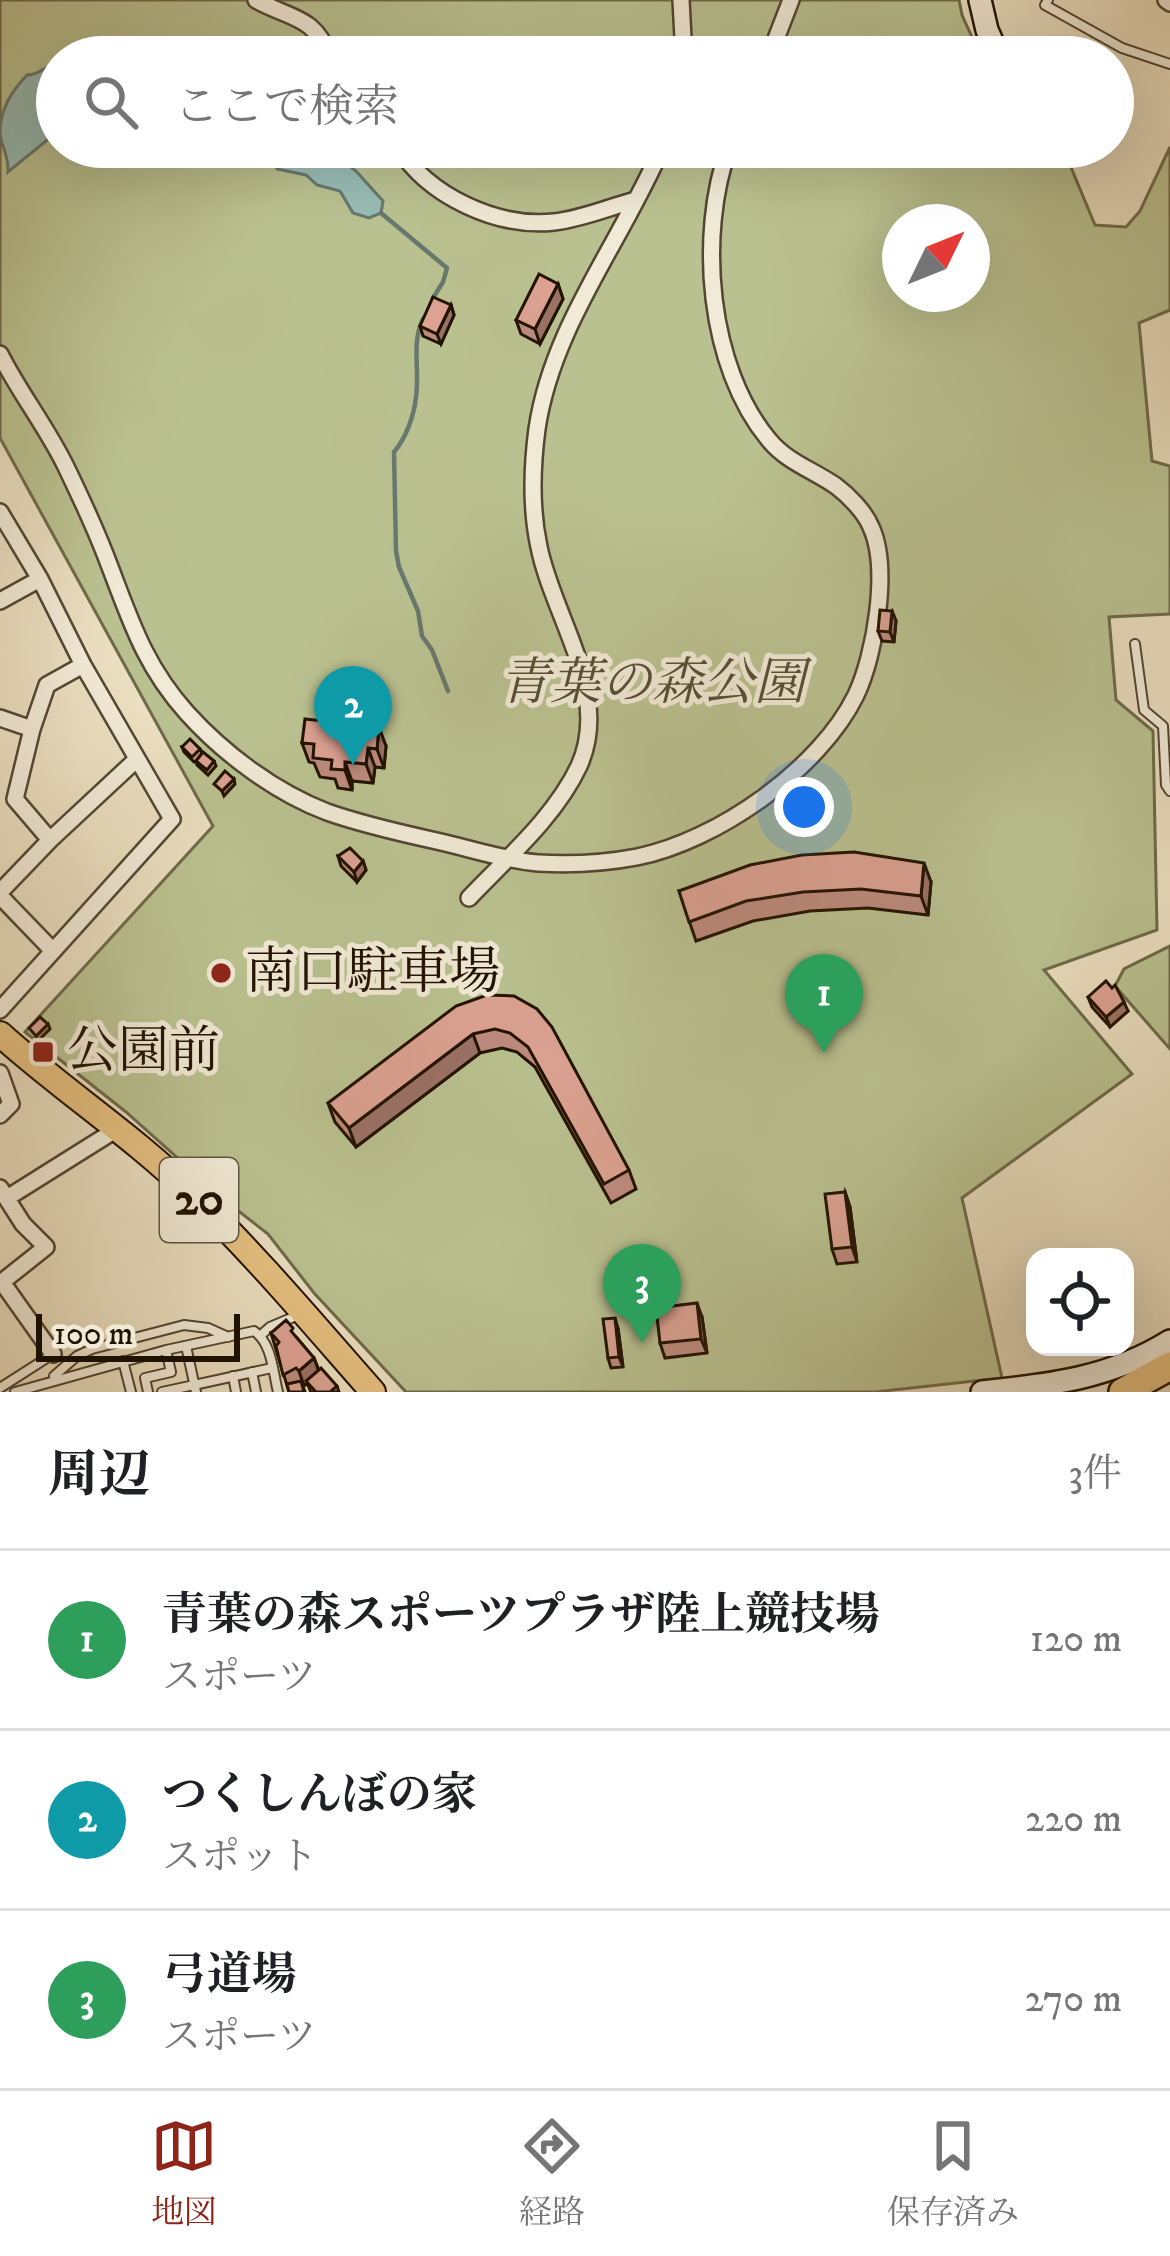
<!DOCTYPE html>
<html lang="ja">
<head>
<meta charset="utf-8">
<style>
	body { margin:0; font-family:"IM FELL DW Pica","Noto Serif JP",serif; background:#f6f6f6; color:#202124 }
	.controls { position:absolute; right:36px; bottom:36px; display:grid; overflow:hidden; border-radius:24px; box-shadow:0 12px 48px #0002 }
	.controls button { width:108px; height:108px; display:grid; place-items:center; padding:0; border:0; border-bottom:3px solid #e0e0e0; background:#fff; color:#202124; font:60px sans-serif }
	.compass { position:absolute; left:882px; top:204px; width:108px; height:108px; border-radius:50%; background:#fff; box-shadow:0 12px 48px #0002; rotate:47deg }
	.scale { position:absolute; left:36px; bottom:30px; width:204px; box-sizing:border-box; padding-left:12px; border:6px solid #211302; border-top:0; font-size:33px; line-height:42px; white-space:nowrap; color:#211302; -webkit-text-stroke:9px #f1ead6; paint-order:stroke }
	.you { position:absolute; left:804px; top:807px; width:42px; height:42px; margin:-30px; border:9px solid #fff; border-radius:50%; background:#1a73e8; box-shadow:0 0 0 18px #1a73e833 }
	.badge { display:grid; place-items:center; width:78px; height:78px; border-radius:50%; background:#8f2418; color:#fff; font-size:39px; font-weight:700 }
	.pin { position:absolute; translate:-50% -99px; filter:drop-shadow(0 3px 6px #0008) }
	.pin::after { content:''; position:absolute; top:63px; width:42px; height:36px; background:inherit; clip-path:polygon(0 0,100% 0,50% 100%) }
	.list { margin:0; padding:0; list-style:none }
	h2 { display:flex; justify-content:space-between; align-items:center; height:156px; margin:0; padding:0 48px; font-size:51px }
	h2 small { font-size:39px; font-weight:400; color:#757577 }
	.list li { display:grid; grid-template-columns:78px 1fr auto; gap:36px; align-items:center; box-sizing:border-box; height:180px; padding:0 48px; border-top:3px solid #e0e0e0 }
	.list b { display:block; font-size:45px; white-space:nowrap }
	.list p { margin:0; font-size:39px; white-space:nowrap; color:#757577 }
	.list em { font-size:39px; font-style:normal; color:#757577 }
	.icon { flex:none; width:66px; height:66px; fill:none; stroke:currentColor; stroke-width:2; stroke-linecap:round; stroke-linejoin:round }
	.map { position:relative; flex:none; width:1170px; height:1392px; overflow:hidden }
	.search { position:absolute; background:#fff; box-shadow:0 12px 48px #0002; left:36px; right:36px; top:36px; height:132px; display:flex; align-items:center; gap:30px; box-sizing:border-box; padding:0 42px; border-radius:66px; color:#757577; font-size:45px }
	.sheet { height:696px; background:#fff }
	nav { display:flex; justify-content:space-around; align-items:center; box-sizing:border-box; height:168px; border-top:3px solid #e0e0e0; background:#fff; font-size:33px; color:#757577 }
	nav a { display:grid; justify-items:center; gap:6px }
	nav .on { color:#8f2418 }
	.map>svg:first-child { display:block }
</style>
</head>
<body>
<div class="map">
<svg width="1170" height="1392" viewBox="0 0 1170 1392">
	<rect width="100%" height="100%" fill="#eadfc0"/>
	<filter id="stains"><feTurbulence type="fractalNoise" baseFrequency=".00167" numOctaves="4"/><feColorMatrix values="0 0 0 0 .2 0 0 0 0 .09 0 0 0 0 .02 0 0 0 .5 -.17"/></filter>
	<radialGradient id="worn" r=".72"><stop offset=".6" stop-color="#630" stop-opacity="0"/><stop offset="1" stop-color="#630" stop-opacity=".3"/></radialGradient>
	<path fill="#bac190" stroke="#6e6a49" stroke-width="3" fill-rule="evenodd" d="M0 0H959L962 15 981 57H57V147H1056L1070 165 1095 225 1126 227 1140 211 1170 147V310L1139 323 1152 461 1170 466V614L1109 617 1116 700 1153 731 1157 930 1044 970 1132 1074 962 1198 1002 1378 875 1392H406L314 1293 268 1234 227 1202 126 1112 25 1032 213 826 0 438ZM900 222H972V294H900Z
		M1170 946V1049L1115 986 1124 969Z"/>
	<path fill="#98bcb4" stroke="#68786d" stroke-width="3" d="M57 64V132L8 172C9 156 2 148 0 134 0 109 11 92 27 75 40 75 45 65 57 64Z
		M272 147H324L356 171 383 201 381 213 369 218 353 213 340 191 317 185 306 175 277 169 272 159Z"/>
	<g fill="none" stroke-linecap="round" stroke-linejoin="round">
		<path stroke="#68786d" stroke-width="4.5" d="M381 213 447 268 443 282 433 298
			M423 319C411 343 420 371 416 397 414 416 406 438 394 452L396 551 399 567 418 611 422 636 432 650 448 691"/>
		<defs>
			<path id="lane" d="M1048 0 1045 5 1122 48 1170 64
				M1135 644 1144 710 1163 726 1166 785 1170 791
				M261 1335 270 1327 296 1316
				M186 1346 196 1392
				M123 1361 131 1392
				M252 1372 256 1392
				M54 1376 77 1356 92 1349 184 1325 208 1328 228 1337
				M233 1376 236 1392
				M0 1388 53 1354
				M15 1392 166 1350 254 1331C272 1343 273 1372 278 1392
				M148 1392 145 1378 171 1372 166 1350
				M162 1392 272 1368"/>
			<path id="street" d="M256 0C290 19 316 16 329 57
				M681 0 684 57
				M1166 0 1170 3
				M769 57 791 0
				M398 147C428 196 497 228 554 222 582 219 609 207 636 200
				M0 354C20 394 49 430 68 471 81 498 94 526 105 554 129 615 142 663 187 713 224 754 275 792 327 812 361 824 396 832 432 840 466 847 502 860 538 863 570 865 605 863 637 857 717 841 820 769 856 695 875 655 890 568 871 527 865 512 848 495 836 486 813 470 787 462 769 440 708 367 697 235 729 147
				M0 512 40 579 83 665 172 819 0 1010
				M0 601 40 579
				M0 718 32 729
				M50 840 15 799 32 729 47 685 83 665
				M0 892 50 840 137 759
				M0 896 53 951
				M469 898C507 858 555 817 579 766 612 693 553 617 539 547 531 510 532 467 537 429 552 326 622 241 662 147
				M0 1073 11 1104 0 1115
				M0 1188 23 1224 46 1247 2 1282 53 1354
				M7 1198 117 1129"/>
			<path id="secondary" d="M980 0 987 30 999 57
				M982 1392C1050 1385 1111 1378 1170 1341"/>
			<path id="primary" d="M0 1034C62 1090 132 1135 192 1194 256 1256 314 1325 373 1392"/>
			<path id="highway" d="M1123 1392 1170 1366"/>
		</defs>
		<use href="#lane" stroke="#534632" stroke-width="12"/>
		<use href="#street" stroke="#534632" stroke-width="20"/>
		<use href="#secondary" stroke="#211302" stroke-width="26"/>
		<use href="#primary" stroke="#211302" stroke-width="28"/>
		<use href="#highway" stroke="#211302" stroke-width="32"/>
		<use href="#lane" stroke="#f1ead6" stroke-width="8"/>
		<use href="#street" stroke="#f1ead6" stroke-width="15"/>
		<use href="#secondary" stroke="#f1ead6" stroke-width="21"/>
		<use href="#primary" stroke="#e5c080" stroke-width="24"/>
		<use href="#highway" stroke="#e5c080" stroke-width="27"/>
	</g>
	<path fill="#bd8b7e" stroke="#211302" stroke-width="3" d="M558 284 563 299 540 344 521 334 516 320Z
		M451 305 454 315 441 344 423 336 420 326Z
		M892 611 896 621 894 642 882 641 878 631Z
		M302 743 386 746 384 768 375 767 373 783 352 781V790L338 788 335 779 320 777 314 763 309 762Z
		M182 747 200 749 202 753 214 761 216 766 208 775 197 765 196 761 194 762 184 752Z
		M338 856 363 861 366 870 357 882 341 866Z
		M931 882 928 915 868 908 810 911 753 921 696 941 679 891Z
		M1112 988 1128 1011 1110 1027 1092 1007 1088 997Z
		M487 995 629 1170 636 1189 611 1203 535 1067 517 1052 502 1048 480 1053 356 1147 335 1122 328 1103Z
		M845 1192 850 1207 857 1262 837 1264 832 1249Z
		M702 1317 707 1353 665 1358 660 1343Z
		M618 1328 623 1367 611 1368 608 1358Z
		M271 1333 296 1337 314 1358 319 1370 337 1386 339 1392H311L307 1383 304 1386 302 1384 305 1392H289Z"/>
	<path fill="#9a7166" stroke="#211302" stroke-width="3" d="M558 284 563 299 540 344 535 329Z
		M451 305 454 315 441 344 437 334Z
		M892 611 896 621 894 642 890 632Z
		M379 727 386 746 384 768 377 749Z
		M368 748 375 767 373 783 366 764Z
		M345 762 352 781V790L345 770Z
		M234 779 235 784 224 796 222 791Z
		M363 861 366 870 357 882 354 872Z
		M924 863 931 882 928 915 921 896Z
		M1124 1002 1128 1011 1110 1027 1106 1017Z
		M48 1024 50 1029 38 1041 36 1036Z
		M473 1034 480 1053 356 1147 349 1128Z
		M845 1192 850 1207 857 1262 852 1247Z
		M697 1303 702 1317 707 1353 701 1339Z
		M615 1318 618 1328 623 1367 619 1357Z
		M314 1358 319 1372 304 1386 299 1371Z"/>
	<path fill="#dca292" stroke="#211302" stroke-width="3" d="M539 274 558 284 535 329 516 320Z
		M433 297 451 305 437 334 420 326Z
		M880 610 892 611 890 632 878 631Z
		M305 719 379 727 377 749 368 748 366 764 345 762V770L331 769 332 760 313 758 314 744 302 743Z
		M190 739 200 749 192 757 182 747Z
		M203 752 214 761 207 770 196 761Z
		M225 771 234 779 222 791 214 784Z
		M350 848 363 861 354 872 338 856Z
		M854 852 924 863 921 896 861 889 803 892 746 901 689 922 679 891 750 865 802 855Z
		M1106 981 1112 988 1115 985 1124 1002 1106 1017 1088 997Z
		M487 995 514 996 537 1009 552 1027 629 1170 604 1184 528 1047 510 1033 495 1029 473 1034 349 1128 328 1103 456 1006Z
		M40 1017 48 1024 36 1036 29 1028Z
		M845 1192 852 1247 832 1249 825 1194Z
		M697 1303 701 1339 660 1343 656 1308Z
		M615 1318 619 1357 608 1358 603 1319Z
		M286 1320 293 1328 291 1331 314 1358 299 1371 296 1368 283 1375 276 1346 279 1342 271 1333Z
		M321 1368 337 1386 330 1392H316L306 1381Z
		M301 1381 304 1392H289L287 1384Z"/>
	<g fill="#8f2418" stroke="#f1ead6" stroke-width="4.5">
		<circle cx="221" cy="973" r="12"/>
		<rect x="31" y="1040" width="24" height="24" rx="6"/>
	</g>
	<g text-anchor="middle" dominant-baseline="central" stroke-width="10" stroke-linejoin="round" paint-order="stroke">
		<rect fill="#f1ead6" stroke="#5f5442" stroke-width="3" x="160" y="1158" width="78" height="84" rx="9"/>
		<g font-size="48" font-weight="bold" fill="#211302">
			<text x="199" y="1200">20</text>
		</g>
		<g font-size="51" font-style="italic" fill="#575034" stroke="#f1ead6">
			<text x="652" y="684">青葉の森公園</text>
		</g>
		<g font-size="51" fill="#211302" stroke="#f1ead6" text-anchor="start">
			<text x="245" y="973">南口駐車場</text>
			<text x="67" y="1052">公園前</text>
		</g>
	</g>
	<rect width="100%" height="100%" filter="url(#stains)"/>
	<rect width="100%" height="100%" fill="url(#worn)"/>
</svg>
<div class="controls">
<button><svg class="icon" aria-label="locate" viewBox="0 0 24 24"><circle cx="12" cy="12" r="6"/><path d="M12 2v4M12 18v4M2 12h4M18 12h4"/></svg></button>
</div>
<svg class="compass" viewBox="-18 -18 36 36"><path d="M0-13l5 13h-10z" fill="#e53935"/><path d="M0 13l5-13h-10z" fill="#757577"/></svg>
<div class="scale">100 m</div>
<div class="you"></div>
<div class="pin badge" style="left:824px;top:1053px;background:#2e9e5b">1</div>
<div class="pin badge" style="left:353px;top:765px;background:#0f9aa8">2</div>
<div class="pin badge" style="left:642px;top:1343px;background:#2e9e5b">3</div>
<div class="search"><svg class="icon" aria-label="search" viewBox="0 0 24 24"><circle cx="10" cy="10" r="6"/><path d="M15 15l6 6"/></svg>ここで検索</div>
</div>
<section class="sheet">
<h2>周辺<small>3件</small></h2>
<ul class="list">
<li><span class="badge" style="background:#2e9e5b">1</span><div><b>青葉の森スポーツプラザ陸上競技場</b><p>スポーツ</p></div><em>120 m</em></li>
<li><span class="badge" style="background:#0f9aa8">2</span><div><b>つくしんぼの家</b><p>スポット</p></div><em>220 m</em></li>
<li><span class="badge" style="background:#2e9e5b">3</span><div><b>弓道場</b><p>スポーツ</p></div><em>270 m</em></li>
</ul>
</section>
<nav>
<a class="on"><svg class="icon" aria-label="map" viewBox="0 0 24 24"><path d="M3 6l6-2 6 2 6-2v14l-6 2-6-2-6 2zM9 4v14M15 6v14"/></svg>地図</a>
<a><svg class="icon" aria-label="directions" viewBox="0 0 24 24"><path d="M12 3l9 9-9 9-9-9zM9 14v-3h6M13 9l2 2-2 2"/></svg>経路</a>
<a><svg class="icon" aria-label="saved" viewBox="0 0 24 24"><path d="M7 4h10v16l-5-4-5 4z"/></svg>保存済み</a>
</nav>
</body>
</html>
